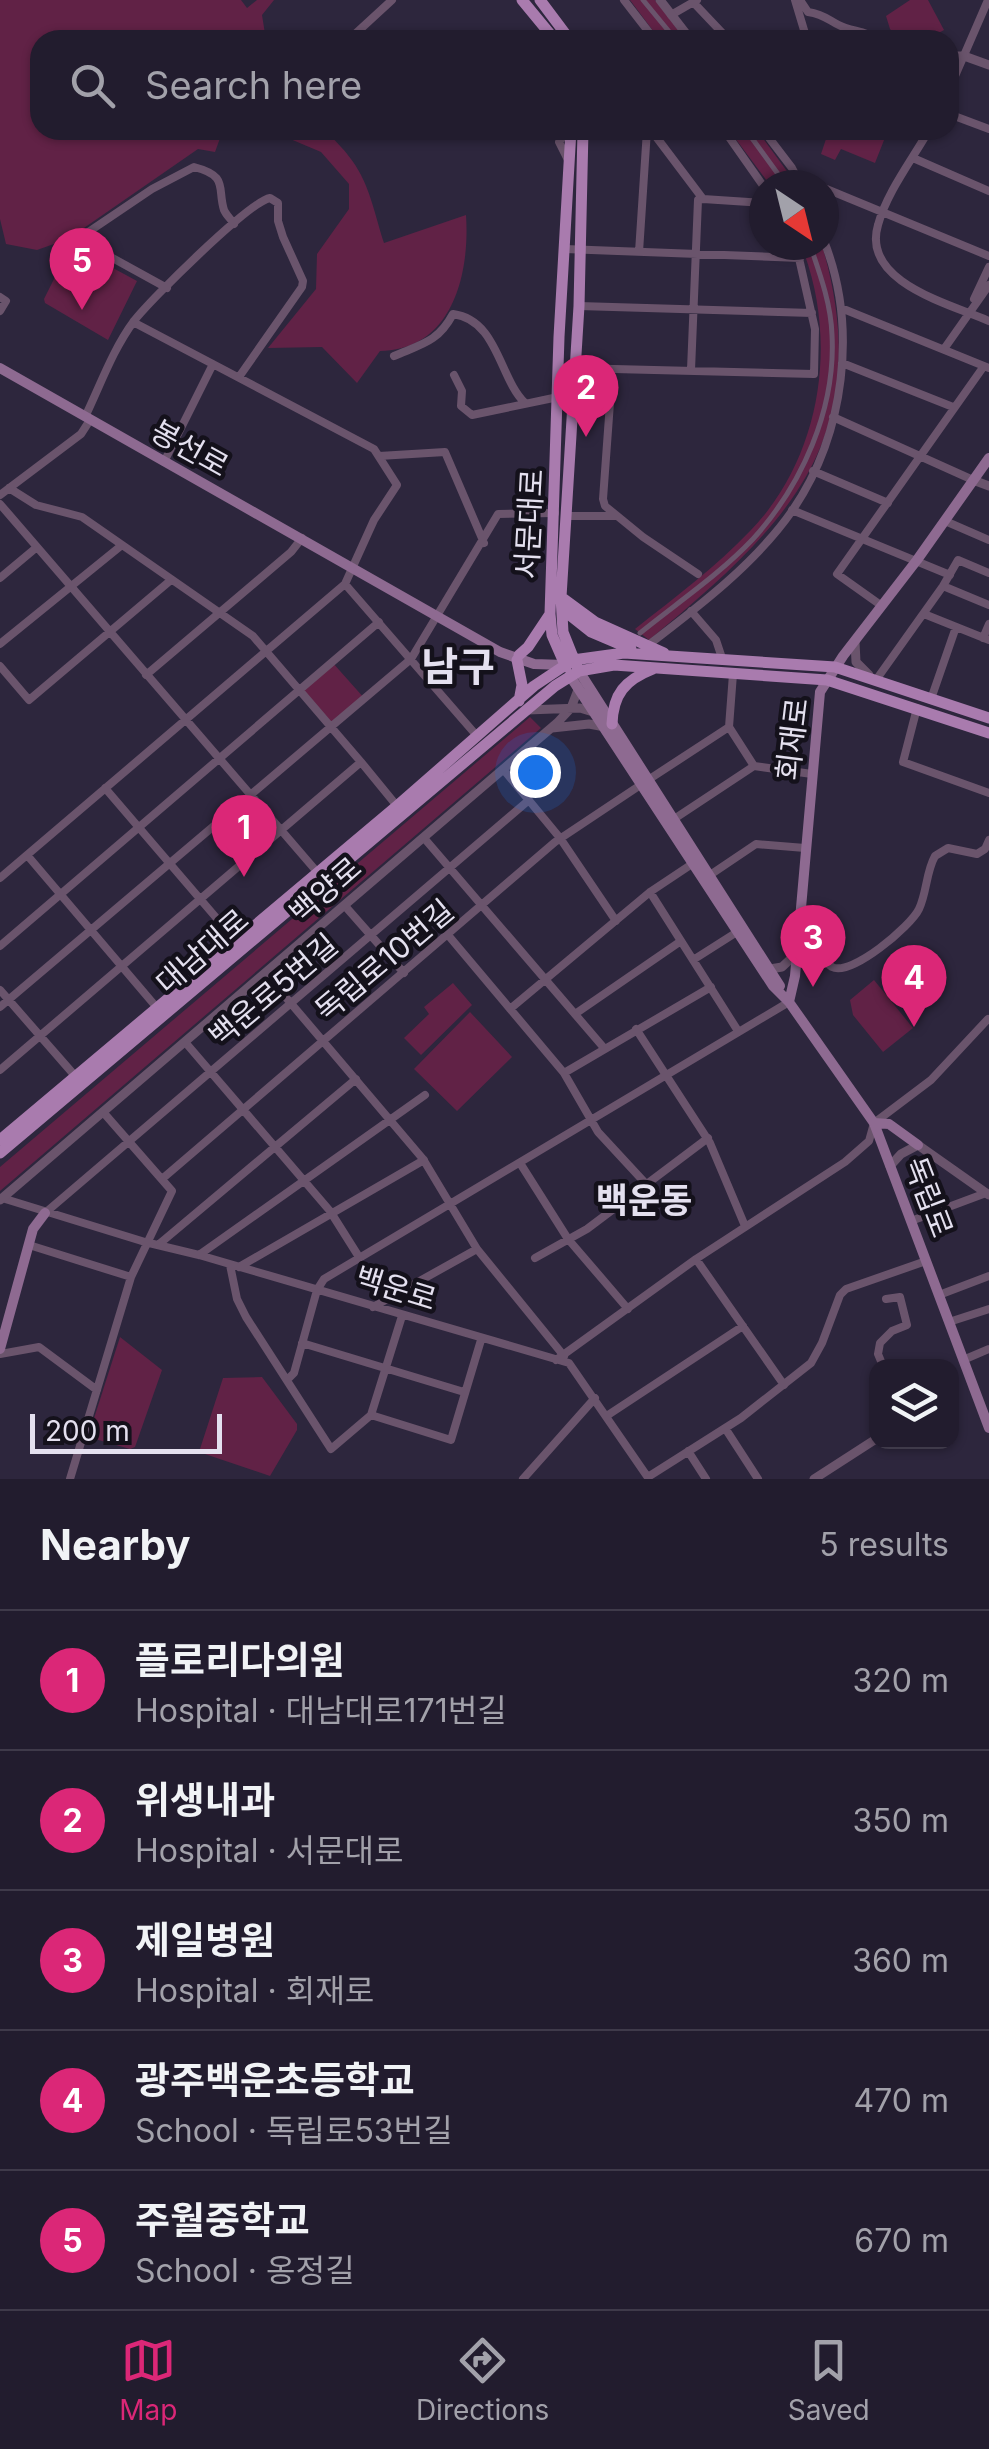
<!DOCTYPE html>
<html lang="en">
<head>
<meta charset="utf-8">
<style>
	body { margin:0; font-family:Inter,"Noto Sans KR",sans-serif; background:#2e293a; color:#f1f3f6 }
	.controls { position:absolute; right:30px; bottom:30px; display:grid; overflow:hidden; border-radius:20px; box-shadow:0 2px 8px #0004 }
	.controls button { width:90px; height:90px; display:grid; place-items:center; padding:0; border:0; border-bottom:2px solid #3f3a4a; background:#221c2e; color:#f1f3f6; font:50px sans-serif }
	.compass { position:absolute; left:749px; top:170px; width:90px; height:90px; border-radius:50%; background:#221c2e; box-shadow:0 2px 8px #0004; rotate:145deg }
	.scale { position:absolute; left:30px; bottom:25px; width:192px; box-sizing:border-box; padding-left:10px; border:5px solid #e4e0ef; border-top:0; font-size:28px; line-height:35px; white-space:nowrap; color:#e4e0ef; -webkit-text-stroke:8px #14111b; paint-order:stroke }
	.you { position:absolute; left:535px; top:772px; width:35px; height:35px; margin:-25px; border:8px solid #fff; border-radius:50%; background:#1a73e8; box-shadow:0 0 0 15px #1a73e833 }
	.badge { display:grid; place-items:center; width:65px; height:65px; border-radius:50%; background:#db2777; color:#fff; font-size:32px; font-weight:700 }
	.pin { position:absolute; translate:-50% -82px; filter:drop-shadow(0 2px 5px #0008) }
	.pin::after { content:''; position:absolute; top:52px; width:35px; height:30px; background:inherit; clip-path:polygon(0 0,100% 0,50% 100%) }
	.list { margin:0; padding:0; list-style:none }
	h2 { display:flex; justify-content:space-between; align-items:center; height:130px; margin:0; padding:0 40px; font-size:42px }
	h2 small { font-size:32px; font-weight:400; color:#a2a1aa }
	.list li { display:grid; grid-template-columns:65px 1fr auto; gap:30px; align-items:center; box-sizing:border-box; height:140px; padding:0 40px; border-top:2px solid #3f3a4a }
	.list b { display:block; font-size:38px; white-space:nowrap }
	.list p { margin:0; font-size:32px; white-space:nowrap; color:#a2a1aa }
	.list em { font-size:32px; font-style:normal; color:#a2a1aa }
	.icon { flex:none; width:55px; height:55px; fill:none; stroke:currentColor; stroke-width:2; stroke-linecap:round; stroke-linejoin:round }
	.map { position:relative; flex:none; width:989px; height:1479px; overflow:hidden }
	.search { position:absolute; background:#221c2e; box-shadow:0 2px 8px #0004; left:30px; right:30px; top:30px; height:110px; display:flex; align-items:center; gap:25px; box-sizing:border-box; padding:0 35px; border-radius:30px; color:#a2a1aa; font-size:38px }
	.sheet { height:830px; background:#221c2e }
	nav { display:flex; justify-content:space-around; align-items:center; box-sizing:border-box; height:140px; border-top:2px solid #3f3a4a; background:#221c2e; font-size:28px; color:#a2a1aa }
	nav a { display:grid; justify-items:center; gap:5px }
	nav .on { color:#db2777 }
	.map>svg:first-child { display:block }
</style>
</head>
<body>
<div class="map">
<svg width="989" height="1479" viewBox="0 0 989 1479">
	<rect width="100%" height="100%" fill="#2d263d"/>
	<path fill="#612246" d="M0 0H241L247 8 257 0H274L262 15 266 40H40V130H223L215 152 198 149 68 239 37 250 6 244 0 219Z
		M630 0H655L686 40H660Z
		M910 0H928L944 30 926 40H900L890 29 886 16Z
		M269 130H324C367 169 368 190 384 243L466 215C470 273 453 350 380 351L357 383 322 347 268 348 316 289 317 254 349 209V184L321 152Z
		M729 130H757L797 185H770Z
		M829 130H888L875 163 841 149 835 160 821 154Z
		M801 245H822C878 438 788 525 649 640L635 629C674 598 716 567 751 530 822 456 839 339 801 245Z
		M62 263 104 285 113 268 137 281 108 340 45 303 44 299Z
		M332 662 365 699 331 728 300 690Z
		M530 717 541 728 0 1191V1167Z
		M874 980 913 1028 883 1052 853 1015 850 1000Z
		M453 983 472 1005 421 1055 404 1038 429 1014 424 1007Z
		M470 1012 512 1057 457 1111 414 1069Z
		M120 1337 162 1370 135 1447 130 1449 88 1437Z
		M262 1377 297 1424V1430L270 1476 199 1452 223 1378Z"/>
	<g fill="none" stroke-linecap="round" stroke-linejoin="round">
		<path stroke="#6a546c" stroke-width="5" d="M643 0 676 40
			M746 130 786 185
			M640 633C677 603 720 574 753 539 802 485 836 409 832 335 831 304 820 274 810 245"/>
		<path stroke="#6a546c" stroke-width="8" d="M624 0 655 40
			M795 0 807 40
			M800 0 808 12C828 15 830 23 846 28 859 32 867 32 878 40
			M693 2 729 40
			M671 15 697 0
			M354 35 392 0
			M949 90 988 0
			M949 114 989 129
			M568 130 559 142 568 160
			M651 130 703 199 764 203
			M724 130 764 187
			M763 130 792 168 801 185
			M929 130C912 160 887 192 878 225 861 282 950 304 989 321
			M913 158 989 191
			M801 185H817
			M824 188 989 256
			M565 249 800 258
			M639 252 647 130
			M167 288 78 239 152 189 194 167C229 176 217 188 224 210 226 215 231 219 234 224
			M0 297 6 301 0 311
			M974 299 989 267
			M579 306 812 313
			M841 308 989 368
			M944 349 989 285
			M394 356C422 344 438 342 453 314 498 320 499 378 525 403
			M842 363 953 407
			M574 368 814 374 815 329 796 245
			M691 370 698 200 703 199
			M454 375 462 391 461 406 472 415 558 397
			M573 381 608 383 611 389 603 499 605 506 643 537 698 574
			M85 417C100 386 113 349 134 321 151 299 249 202 270 198L278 203V221L283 237 303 281 302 287 239 377
			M833 417 973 480
			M379 456 445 452 484 543
			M164 462 213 364
			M813 471 888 503
			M9 488 36 505 82 517 253 636 361 762
			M0 495 81 434 90 420
			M0 504 318 873
			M792 510 950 575
			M566 516H615
			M945 521 989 540
			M0 578 37 547
			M345 584 477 736
			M943 586 989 605
			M882 606 837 574 984 366
			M691 611 716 640 723 661
			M924 614 989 640
			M983 638 989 624
			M0 644 122 545
			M647 646C698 607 755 564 792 511 845 434 858 327 824 241
			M0 666 29 700 171 580
			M733 674 729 727 754 766
			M146 675 291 552 302 538
			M876 680 943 586 958 560 989 573
			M931 699 956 627
			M917 708 903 762 989 793
			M503 769 560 838 616 921
			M648 780 729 727
			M105 788 237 942
			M674 819 754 766 812 774
			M424 838 604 1048
			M27 855 158 1009
			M710 875 756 844 805 848
			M0 878 345 584 374 520 397 485 374 449 133 322
			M650 892 738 1031
			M345 906 404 973
			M799 923C808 935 819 959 832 967 851 977 911 926 919 909 927 892 926 872 935 856L948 848 977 854 985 849 989 840
			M448 935 564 1073 598 1132 647 1185
			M0 946 379 622
			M693 960 737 932
			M266 974 423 1159 477 1249 564 1356
			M0 990 76 1077
			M0 1007 411 659 498 514 555 513
			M510 1009 650 892 692 864
			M575 1014 681 941
			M636 1029 710 1143 745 1226
			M185 1042 330 1211 359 1257
			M0 1070 361 762 397 806
			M564 1073 711 987
			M520 1163 568 1239 628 1309
			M162 1179 555 842 642 784
			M2 1198 145 1242 199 1255 569 1363 649 1479
			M45 1213 529 800
			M911 1221 986 1193
			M29 1245 131 1277
			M158 1245 356 1079
			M199 1255 425 1095
			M535 1258 587 1229 708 1138
			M696 1259 784 1385
			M230 1265 237 1299 246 1317 331 1449 371 1415 402 1316
			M239 1267 424 1160
			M939 1295 989 1276
			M373 1307 477 1249
			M949 1322 989 1309
			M302 1343 464 1392
			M0 1354 39 1347 97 1390
			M556 1360 696 1259 845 1162 869 1141 874 1123 931 1080 988 1019
			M963 1360 989 1349
			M883 1366 878 1354 880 1343 892 1331 907 1325 900 1297 886 1299
			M287 1380 294 1373 317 1290 324 1279 789 1002
			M371 1415 451 1440 481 1340
			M608 1415 743 1326
			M725 1428 758 1479
			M688 1451 706 1479
			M648 1477 741 1418 811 1363 822 1343 840 1295 846 1289 926 1261
			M70 1479 131 1277 172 1191 103 1112
			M523 1479 595 1398"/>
		<path stroke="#6a546c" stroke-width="9" d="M660 0 691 40
			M949 56H964L989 65
			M973 480 989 486
			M855 642 856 662 869 675
			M527 710 580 708 593 712
			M552 728 589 724 605 727
			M770 969 782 967 797 953
			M890 1166 901 1154 918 1145 989 1195
			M0 1200 557 723 571 708 579 687
			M814 1479 876 1439"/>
		<path stroke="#8e6a91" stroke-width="10" d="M0 368 500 652 534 664 564 665
			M579 671 780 986
			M570 676 773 986 789 1002 874 1123 989 1428
			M789 1002 795 976 820 692 843 656 917 560 989 458
			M874 1123 889 1124 918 1145
			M0 1349 33 1229 45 1213"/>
		<path stroke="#a97bae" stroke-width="11" d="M522 0 555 40
			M540 0 570 40
			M561 597 595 622 664 653
			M562 609 591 632 631 649
			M519 655 528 647 550 614
			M517 660 522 685 519 701
			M566 667 552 635 550 614 559 337 571 130
			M577 667 563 632 561 597 579 306 583 130
			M612 724C613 694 625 680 653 669
			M0 1140 397 806 534 686 573 660 624 653 835 667 989 718
			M0 1153 555 686 579 671 614 665 827 680 989 733"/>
	</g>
	<g text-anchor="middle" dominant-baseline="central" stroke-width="9" stroke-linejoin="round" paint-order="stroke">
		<g font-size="30" fill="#e4e0ef" stroke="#14111b">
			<text transform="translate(190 448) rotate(29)">봉선로</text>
			<text transform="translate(529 524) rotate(-87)">서문대로</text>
			<text transform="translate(792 739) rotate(-83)">회재로</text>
			<text transform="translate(325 890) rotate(-41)">백양로</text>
			<text transform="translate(202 951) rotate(-41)">대남대로</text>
			<text transform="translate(384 960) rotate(-40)">독립로10번길</text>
			<text transform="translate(273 990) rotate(-40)">백운로5번길</text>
			<text transform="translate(929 1197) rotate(69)">독립로</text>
			<text transform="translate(396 1288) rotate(17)">백운로</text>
		</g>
		<g font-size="35" font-weight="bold" fill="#e4e0ef" stroke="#14111b">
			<text x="644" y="1200">백운동</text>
		</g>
		<g font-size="40" font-weight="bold" fill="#e4e0ef" stroke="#14111b">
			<text x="458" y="666">남구</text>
		</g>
	</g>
</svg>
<div class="controls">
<button><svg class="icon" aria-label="layers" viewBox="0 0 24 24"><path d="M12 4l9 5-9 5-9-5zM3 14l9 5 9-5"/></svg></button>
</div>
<svg class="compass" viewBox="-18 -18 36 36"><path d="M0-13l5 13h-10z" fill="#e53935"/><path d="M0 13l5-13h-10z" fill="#a2a1aa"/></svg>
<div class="scale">200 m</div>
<div class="you"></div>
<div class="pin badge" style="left:244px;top:877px">1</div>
<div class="pin badge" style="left:586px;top:437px">2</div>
<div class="pin badge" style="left:813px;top:987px">3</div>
<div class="pin badge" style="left:914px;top:1027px">4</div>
<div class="pin badge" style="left:82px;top:310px">5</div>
<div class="search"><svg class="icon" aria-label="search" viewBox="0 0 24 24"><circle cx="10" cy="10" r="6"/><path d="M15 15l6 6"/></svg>Search here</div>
</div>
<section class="sheet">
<h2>Nearby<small>5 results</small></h2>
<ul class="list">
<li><span class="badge">1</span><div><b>플로리다의원</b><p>Hospital · 대남대로171번길</p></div><em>320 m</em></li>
<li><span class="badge">2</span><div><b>위생내과</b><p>Hospital · 서문대로</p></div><em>350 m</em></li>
<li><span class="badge">3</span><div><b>제일병원</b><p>Hospital · 회재로</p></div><em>360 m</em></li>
<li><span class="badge">4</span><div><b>광주백운초등학교</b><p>School · 독립로53번길</p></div><em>470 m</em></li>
<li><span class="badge">5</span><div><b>주월중학교</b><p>School · 옹정길</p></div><em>670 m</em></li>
</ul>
</section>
<nav>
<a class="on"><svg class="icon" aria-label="map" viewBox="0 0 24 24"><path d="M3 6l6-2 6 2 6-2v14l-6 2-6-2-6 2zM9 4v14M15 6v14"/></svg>Map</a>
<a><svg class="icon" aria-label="directions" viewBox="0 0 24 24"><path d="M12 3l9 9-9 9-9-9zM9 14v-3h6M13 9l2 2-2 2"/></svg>Directions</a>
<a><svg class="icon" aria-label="saved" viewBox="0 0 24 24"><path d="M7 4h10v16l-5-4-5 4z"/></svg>Saved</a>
</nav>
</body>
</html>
